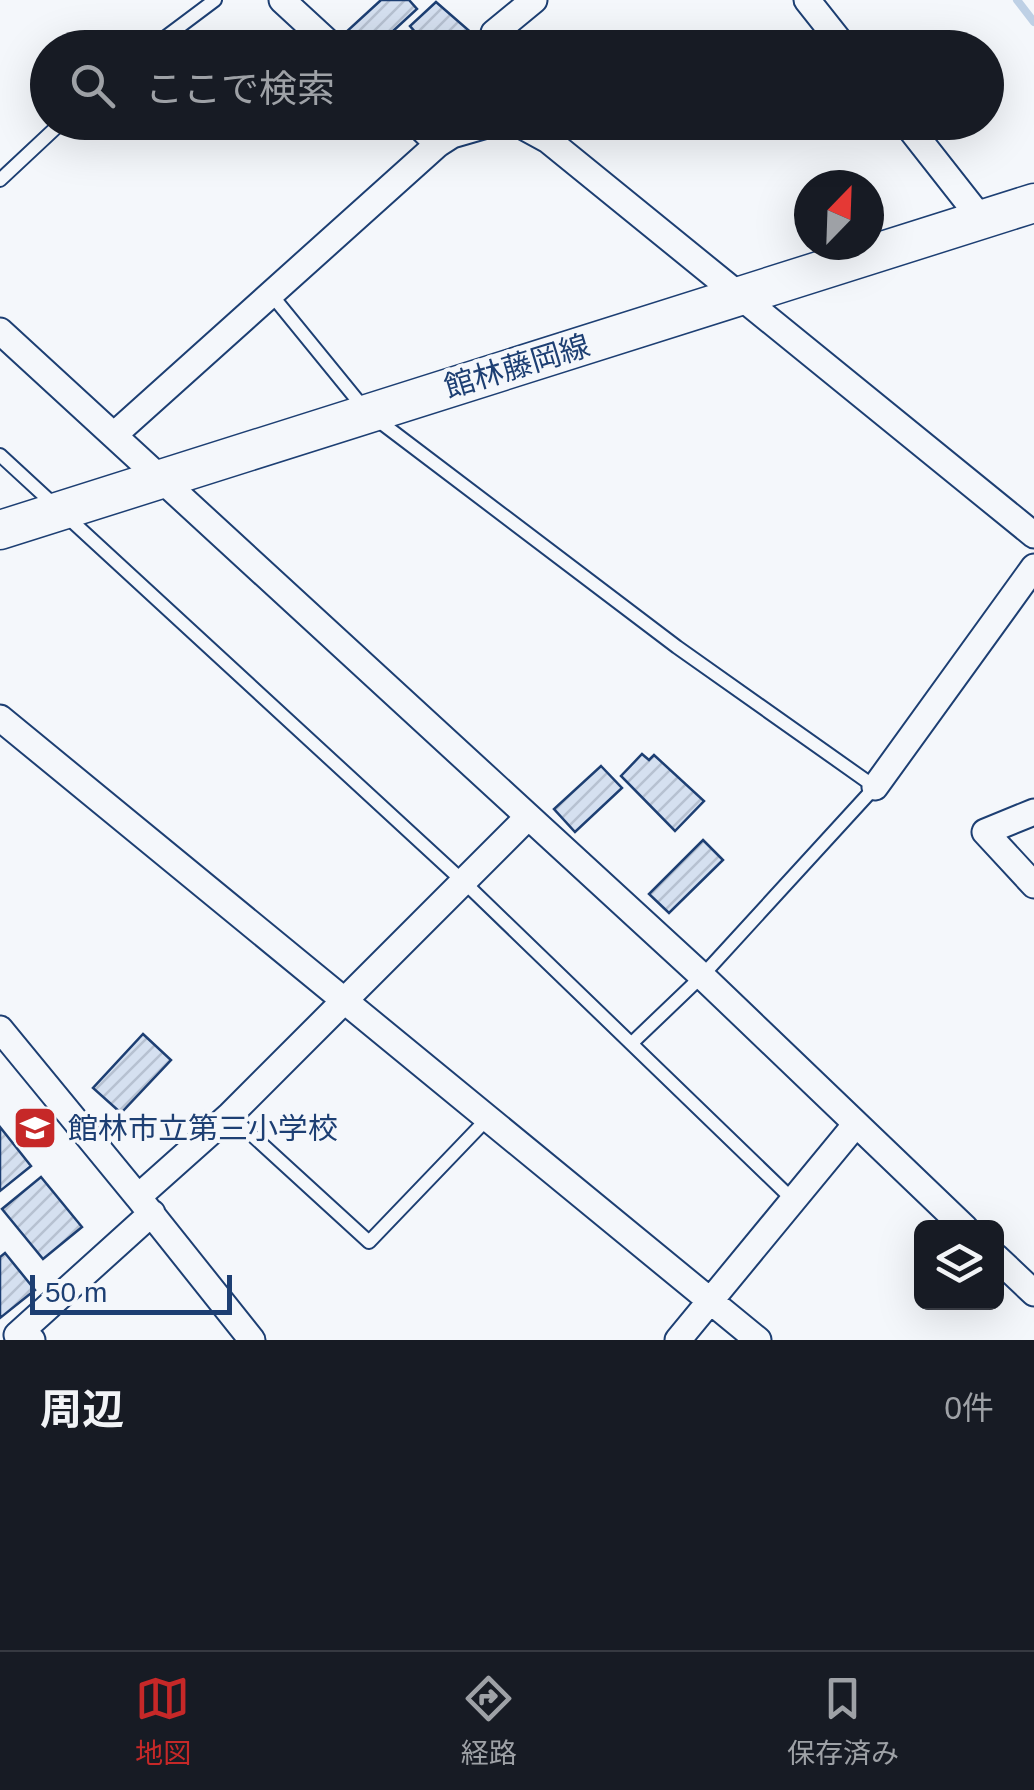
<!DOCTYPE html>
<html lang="ja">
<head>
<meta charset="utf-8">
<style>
	body { margin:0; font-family:Arial,"Noto Sans JP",sans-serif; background:#20242c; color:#f1f3f6 }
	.controls { position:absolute; right:30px; bottom:30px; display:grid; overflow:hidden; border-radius:15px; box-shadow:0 10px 40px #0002 }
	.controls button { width:90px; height:90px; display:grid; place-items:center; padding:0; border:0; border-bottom:2px solid #363941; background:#171b24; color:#f1f3f6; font:50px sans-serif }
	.compass { position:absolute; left:794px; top:170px; width:90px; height:90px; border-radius:50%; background:#171b24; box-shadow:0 10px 40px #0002; rotate:23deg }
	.scale { position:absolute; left:30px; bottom:25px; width:202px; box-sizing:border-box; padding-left:10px; border:5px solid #1d3f73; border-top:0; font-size:28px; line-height:35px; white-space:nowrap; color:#1d3f73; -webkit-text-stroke:8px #f4f7fb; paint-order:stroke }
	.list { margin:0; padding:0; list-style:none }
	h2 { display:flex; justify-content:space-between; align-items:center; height:130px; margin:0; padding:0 40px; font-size:42px }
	h2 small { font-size:32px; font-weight:400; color:#9ea1a6 }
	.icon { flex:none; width:55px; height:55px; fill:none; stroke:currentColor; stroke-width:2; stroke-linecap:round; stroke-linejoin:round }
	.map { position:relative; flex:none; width:1034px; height:1340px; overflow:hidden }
	.search { position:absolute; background:#171b24; box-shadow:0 10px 40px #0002; left:30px; right:30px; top:30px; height:110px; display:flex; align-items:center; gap:25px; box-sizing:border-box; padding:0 35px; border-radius:55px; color:#9ea1a6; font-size:38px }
	.sheet { height:310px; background:#171b24 }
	nav { display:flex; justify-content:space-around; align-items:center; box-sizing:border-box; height:140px; border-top:2px solid #363941; background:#171b24; font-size:28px; color:#9ea1a6 }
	nav a { display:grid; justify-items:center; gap:5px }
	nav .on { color:#c62828 }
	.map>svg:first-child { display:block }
</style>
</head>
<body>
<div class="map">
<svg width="1034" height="1340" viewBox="0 0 1034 1340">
	<defs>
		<pattern id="building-hatch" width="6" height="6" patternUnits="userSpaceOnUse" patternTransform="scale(2.5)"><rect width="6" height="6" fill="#d5e0f0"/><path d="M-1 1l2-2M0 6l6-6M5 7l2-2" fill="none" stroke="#b6c1d1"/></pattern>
	</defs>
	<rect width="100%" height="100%" fill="#f4f7fb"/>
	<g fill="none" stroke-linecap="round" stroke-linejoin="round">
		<path stroke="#bed0e5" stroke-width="8" d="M1017 0 1034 22"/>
	</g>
	<path fill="url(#building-hatch)" stroke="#1d3f73" stroke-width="2.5" d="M381 0H409L417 9 379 44 382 48H358L345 33Z
		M436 2 474 35 461 48H429L410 26Z
		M642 754 649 760 654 755 704 801 675 831 621 776Z
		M601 766 622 788 575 832 554 809Z
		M703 840 723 860 669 913 649 894Z
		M143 1034 171 1060 121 1113 93 1088Z
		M0 1127 31 1166 0 1191Z
		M41 1177 82 1227 43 1259 2 1209Z
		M5 1253 35 1290 0 1318V1257Z"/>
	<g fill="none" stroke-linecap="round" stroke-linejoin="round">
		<defs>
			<path id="lane" d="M151 48 215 0
				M0 180 62 122
				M270 293 367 412 677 647 875 787 702 976 633 1042
				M0 455 466 884 791 1198
				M230 1115 369 1242 487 1119"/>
			<path id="street" d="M282 0 334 48
				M807 0 845 48
				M494 33 534 0
				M415 122 438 144
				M515 122 548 140 1034 535
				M905 122 982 220
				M0 331 702 976 965 1228
				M114 435 438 144 452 135 497 122
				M0 718 758 1340
				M875 787 1034 567
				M1034 812 985 832 1034 885
				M0 1029 138 1197
				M996 1257 1034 1293
				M32 1340 17 1335 152 1213
				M252 1340 138 1197 230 1115 527 818
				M678 1340 856 1124"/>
			<path id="primary" d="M0 530 1034 203"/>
		</defs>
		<use href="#lane" stroke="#1d3f73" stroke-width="16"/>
		<use href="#street" stroke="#1d3f73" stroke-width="29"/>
		<use href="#primary" stroke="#1d3f73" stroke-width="41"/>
		<use href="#lane" stroke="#f4f7fb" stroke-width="12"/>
		<use href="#street" stroke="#f4f7fb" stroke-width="25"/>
		<use href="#primary" stroke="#f4f7fb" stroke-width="38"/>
	</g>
	<defs>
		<symbol id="school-square" viewBox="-11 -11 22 22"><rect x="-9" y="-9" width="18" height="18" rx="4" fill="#c62828" stroke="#f4f7fb"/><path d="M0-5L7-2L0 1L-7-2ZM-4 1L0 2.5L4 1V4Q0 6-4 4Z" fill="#fff"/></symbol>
	</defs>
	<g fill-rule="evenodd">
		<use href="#school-square" x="10" y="1103" width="50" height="50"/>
	</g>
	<g text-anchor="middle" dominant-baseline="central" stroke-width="8" stroke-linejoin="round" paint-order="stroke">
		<g font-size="30" fill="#1d3f73" stroke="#f4f7fb">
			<text transform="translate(517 366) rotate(-17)">館林藤岡線</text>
		</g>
		<g font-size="30" fill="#1d3f73" stroke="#f4f7fb" text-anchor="start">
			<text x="68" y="1128">館林市立第三小学校</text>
		</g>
	</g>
</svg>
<div class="controls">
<button><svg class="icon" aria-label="layers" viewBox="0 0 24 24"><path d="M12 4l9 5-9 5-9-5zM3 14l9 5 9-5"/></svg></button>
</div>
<svg class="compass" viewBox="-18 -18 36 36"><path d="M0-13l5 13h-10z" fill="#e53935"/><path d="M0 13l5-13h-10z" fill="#9ea1a6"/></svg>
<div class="scale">50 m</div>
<div class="search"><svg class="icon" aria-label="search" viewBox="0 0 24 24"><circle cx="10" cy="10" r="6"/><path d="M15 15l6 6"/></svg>ここで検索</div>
</div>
<section class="sheet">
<h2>周辺<small>0件</small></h2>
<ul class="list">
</ul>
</section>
<nav>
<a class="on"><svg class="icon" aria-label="map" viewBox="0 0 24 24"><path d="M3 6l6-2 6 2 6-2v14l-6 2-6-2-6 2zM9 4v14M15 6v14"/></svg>地図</a>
<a><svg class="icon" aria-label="directions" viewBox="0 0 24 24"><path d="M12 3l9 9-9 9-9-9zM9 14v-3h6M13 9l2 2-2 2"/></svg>経路</a>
<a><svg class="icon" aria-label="saved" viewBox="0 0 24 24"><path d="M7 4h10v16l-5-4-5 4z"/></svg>保存済み</a>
</nav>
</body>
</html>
